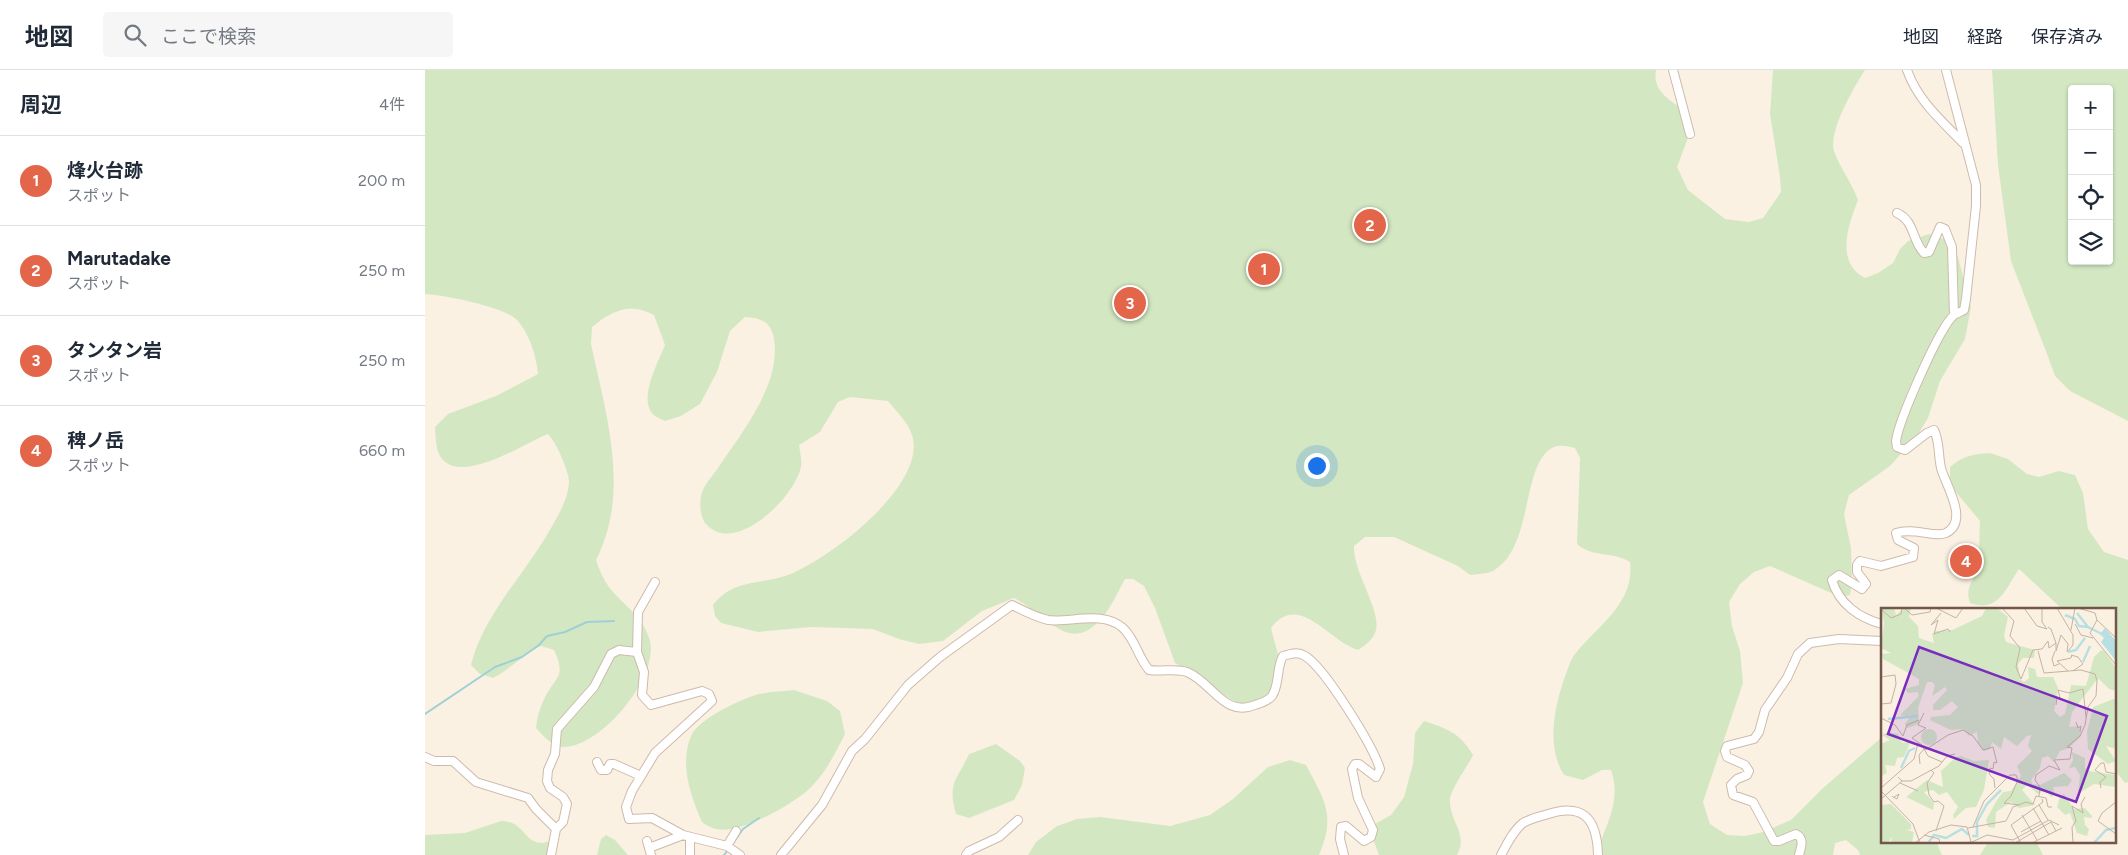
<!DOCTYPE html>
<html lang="ja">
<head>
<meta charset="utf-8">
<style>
	body { margin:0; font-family:Figtree,"Noto Sans JP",sans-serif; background:#f6f6f7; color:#1f2937 }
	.controls { position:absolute; right:15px; top:15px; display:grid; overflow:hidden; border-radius:5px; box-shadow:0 1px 4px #0004 }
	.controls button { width:45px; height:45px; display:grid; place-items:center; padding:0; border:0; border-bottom:1px solid #e0e1e3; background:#fff; color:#1f2937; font:25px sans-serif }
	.you { position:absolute; left:891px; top:395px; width:18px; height:18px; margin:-12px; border:4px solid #fff; border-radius:50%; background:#1a73e8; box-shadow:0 0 0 8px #1a73e833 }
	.badge { display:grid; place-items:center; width:32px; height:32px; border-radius:50%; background:#e3654a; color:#fff; font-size:16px; font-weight:700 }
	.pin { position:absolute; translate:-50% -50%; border:2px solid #fff; box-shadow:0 1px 5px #0006 }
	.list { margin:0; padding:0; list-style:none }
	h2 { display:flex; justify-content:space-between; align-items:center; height:65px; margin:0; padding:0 20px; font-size:21px }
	h2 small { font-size:16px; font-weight:400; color:#747a83 }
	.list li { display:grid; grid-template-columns:32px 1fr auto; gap:15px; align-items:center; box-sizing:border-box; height:90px; padding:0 20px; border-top:1px solid #e0e1e3 }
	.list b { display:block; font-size:19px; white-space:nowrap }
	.list p { margin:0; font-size:16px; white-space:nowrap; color:#747a83 }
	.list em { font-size:16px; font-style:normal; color:#747a83 }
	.icon { flex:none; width:28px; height:28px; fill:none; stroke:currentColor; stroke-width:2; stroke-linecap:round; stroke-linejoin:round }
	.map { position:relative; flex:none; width:1703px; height:785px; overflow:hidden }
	header { display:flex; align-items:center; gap:30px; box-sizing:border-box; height:70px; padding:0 25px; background:#fff; border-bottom:1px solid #e0e1e3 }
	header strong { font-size:24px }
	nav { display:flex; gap:28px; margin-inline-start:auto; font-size:18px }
	.search { width:350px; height:45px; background:#f6f6f7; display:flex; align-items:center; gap:12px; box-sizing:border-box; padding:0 18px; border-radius:5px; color:#747a83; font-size:19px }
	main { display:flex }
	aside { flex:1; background:#fff }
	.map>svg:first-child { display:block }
</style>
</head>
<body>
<header>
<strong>地図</strong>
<div class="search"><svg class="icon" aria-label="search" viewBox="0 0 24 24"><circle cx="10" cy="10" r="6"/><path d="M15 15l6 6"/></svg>ここで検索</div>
<nav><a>地図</a><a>経路</a><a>保存済み</a></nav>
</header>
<main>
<aside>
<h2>周辺<small>4件</small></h2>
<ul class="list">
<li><span class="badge">1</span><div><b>烽火台跡</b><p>スポット</p></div><em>200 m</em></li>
<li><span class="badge">2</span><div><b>Marutadake</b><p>スポット</p></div><em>250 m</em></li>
<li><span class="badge">3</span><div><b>タンタン岩</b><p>スポット</p></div><em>250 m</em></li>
<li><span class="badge">4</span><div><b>稗ノ岳</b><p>スポット</p></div><em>660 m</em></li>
</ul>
</aside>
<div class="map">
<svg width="1703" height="785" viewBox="0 0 1703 785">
	<rect width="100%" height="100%" fill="#fbf1e2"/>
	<path fill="#d3e8c2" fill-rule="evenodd" d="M0 0H1231C1227 23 1248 32 1264 43L1266 60 1252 97 1263 120 1300 149 1324 152 1338 148 1356 122 1355 107 1345 44 1348 0H1440C1429 17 1403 62 1409 81 1415 98 1427 113 1433 130 1423 156 1410 192 1440 208L1453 203 1468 193 1475 179 1483 171 1504 164 1522 170 1533 187 1546 237 1540 269 1515 311 1503 348 1492 366 1465 396 1424 425 1419 444 1426 478 1427 512 1425 525 1415 527 1345 496 1329 502 1315 514 1304 532 1307 556 1315 581 1318 613 1278 732 1285 754 1302 765 1320 766 1338 762 1366 750 1397 719 1457 667V771H1511L1517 785H1435L1433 780 1421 770 1410 773 1408 785H1171C1180 755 1197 732 1186 700H1177L1158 710 1139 705C1120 675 1130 633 1142 601 1144 596 1146 588 1150 584 1173 555 1210 533 1205 492 1188 481 1168 488 1152 474L1155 388 1150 378C1143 376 1134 374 1127 378 1096 395 1109 478 1068 501 1061 504 1053 504 1045 505L1033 496 969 467H940L929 476C928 502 956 539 951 560 949 569 941 575 933 580 903 571 874 521 846 558 854 592 874 632 823 640L750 593 730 538 719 516 708 509H700C688 531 670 575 638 561 624 555 606 537 589 528L557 541 518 571 494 574 474 569 448 559 386 557 333 562 296 553 290 546 288 535C308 509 334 515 363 505 403 490 503 415 487 365 483 352 471 341 463 331L425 327 413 332 395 362 374 375C375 381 377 391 376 397 370 427 309 488 280 453 274 444 274 429 278 420 282 411 290 403 295 395 319 359 356 314 349 269 346 252 337 248 320 247L305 261 292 302 275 334 256 346 240 351C236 349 230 347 227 343 214 328 233 292 240 275L229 245C205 232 187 241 167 257L166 274C181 344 206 422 171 490 174 499 178 509 184 517 198 535 219 547 225 571 234 607 176 678 138 677 127 676 118 666 111 658 112 647 115 637 120 627 132 605 141 607 129 580L116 576C98 584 86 599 68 608L55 604 46 595C58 545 101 503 126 458 134 444 143 429 144 412 144 401 131 372 123 364 100 373 41 413 18 390 10 382 11 367 10 357L23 344 71 326 113 304C111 285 105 265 92 250 80 237 19 225 0 224Z
		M1567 0H1703V351L1645 321 1630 306 1622 284 1586 191 1573 95ZM1647 19H1684V191H1647Z
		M1565 383 1583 389 1602 404 1614 407 1634 401 1650 405 1658 423 1663 459 1679 482 1703 490V712L1700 713 1689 699V539H1637L1594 499C1580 520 1573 543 1545 533 1539 516 1550 511 1553 496 1555 482 1554 466 1555 451L1525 415V397C1538 386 1548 384 1565 383Z
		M369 620 402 631 415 641 420 664C410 684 399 706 382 721 364 736 314 765 291 759 286 758 281 755 277 752 266 727 254 694 266 666 273 649 316 629 334 624 345 622 357 621 369 620Z
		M999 651C1023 659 1035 663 1048 685 1043 696 1025 720 1025 730 1024 751 1044 764 1032 785H954L948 769 950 754 966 745 979 727 988 694 990 663Z
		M571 674 595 691 600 698 597 715 589 730 544 748 531 744C522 713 532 710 544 684Z
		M865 690 881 695C900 731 911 745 894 785H603L611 772 632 756 652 749 675 747 745 756 785 745 808 729 843 697Z
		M76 751C103 751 98 780 126 771L125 785H0V765L40 763Z
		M181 765 190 770 203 785H172L176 769Z
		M1564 771H1611L1618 785H1555Z"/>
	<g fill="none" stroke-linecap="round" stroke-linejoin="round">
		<path stroke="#9ed0d6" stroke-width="2" d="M0 644 70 597 97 587 114 575 122 566 140 562 162 552 189 551
			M306 776 318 759 334 748
			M299 785 303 780"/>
		<defs>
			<path id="minor" d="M1248 0 1265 64
				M1482 0C1493 31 1516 50 1538 73
				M1472 143C1490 151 1487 171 1499 183L1504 182 1515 157 1520 159 1527 177 1529 245
				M230 512 213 542 212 582 219 602 217 625 226 635 277 621 284 624 287 631 230 683 207 721 201 737 204 749 227 748 258 765 302 776 315 785
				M1457 554C1434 548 1414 534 1407 510L1414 505 1437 519 1441 514 1432 502V495L1435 491 1456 496 1488 487 1489 478 1473 470 1471 463C1489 457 1509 468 1521 463 1545 451 1520 414 1516 398 1513 385 1515 372 1509 360L1502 363 1480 380 1472 377 1471 371C1474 350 1514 258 1529 245 1532 243 1536 242 1539 240L1541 229 1551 136V115L1521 0
				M0 687 9 691H28L51 712 103 728 111 739 131 759 138 752 142 734 138 727 125 718 122 711 123 700 130 684 132 659 169 617 186 584 194 580 212 582
				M172 692 176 700H182L185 694H189L216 706
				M222 771 226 785
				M302 776 311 761
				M224 778 258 765
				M126 785 131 759
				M265 785V767
				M356 785 397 735 427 681 440 669 483 615 515 587 587 535C599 541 610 547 623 550 646 553 678 540 698 558 710 569 713 587 724 600 737 602 750 598 762 602 787 612 799 648 830 635 836 633 843 631 847 626 855 614 851 598 858 586 866 584 872 581 880 586 900 598 948 676 955 699L951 707 934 694H930L927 699 933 728 948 760 946 767 939 771 921 756 916 757 915 769 919 785
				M541 785 544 781 574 767 593 750
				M1076 785C1082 774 1088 761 1098 753 1105 749 1113 747 1120 745 1157 732 1172 747 1173 785
				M1374 785C1376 777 1380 769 1371 764L1354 771H1349L1328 732 1308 725 1306 715 1312 709 1322 705 1324 701 1320 695 1302 687 1300 681 1302 676 1329 669 1334 662 1340 640 1362 608 1373 584 1385 573 1414 569 1457 571"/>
		</defs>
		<use href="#minor" stroke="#cebaac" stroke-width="10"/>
		<use href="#minor" stroke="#fff" stroke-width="8"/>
	</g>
	<g transform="translate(1456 538)">
		<rect width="235" height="235" fill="#fbf1e2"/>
		<path d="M0 0H13L15 7 23 0H30L28 9 37 18 38 30 53 35 51 26 55 23 71 22 101 8 105 0H116L127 9 123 28 125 34 154 42 153 50H142L137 56 139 71 143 74 148 70 147 59 154 61 156 69H172L177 80 173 103 179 109 184 106 190 77 205 78 213 49 220 42 223 43 235 60V83L228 81 218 71 215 73 191 104 188 119 198 118 200 128 188 140 179 143 173 154 167 148 161 150 159 160 150 172 151 176 159 177 183 165 191 172 187 178 172 179 174 187 170 189 164 182 157 186 146 177 141 182 154 197 138 200 130 194 115 204 114 220 107 219 105 212 116 192 122 184 130 183 140 168 136 158 151 143 147 138 150 127 146 128 136 138 123 129 120 141 111 134 109 141 103 143 97 135 96 124 88 128 82 121 70 122 49 112 50 109 69 107 77 99 71 93 59 102H52V97L66 82 64 79 51 88 54 77 51 74H46L37 100 38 116 26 120 24 116 29 109 19 107 38 88 37 84 27 85 24 81 38 77V71L2 51 1 46 10 45 0 40 3 15ZM235 90V141L225 138 235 153 227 156 207 141 206 124 212 99ZM40 129a8 8 0 1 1 16 0a8 8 0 1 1-16 0ZM7 124 17 126 20 134 24 135 27 131 29 135 23 149 16 150 14 158 4 157 6 165 0 168V136L9 132 1 127ZM191 144 204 150V160L208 163 235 167V179L213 176 197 186 199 167 194 159 188 160 192 152ZM80 148 93 153 108 152 103 182 95 199 85 200 73 211 72 207 77 199 66 184 58 187 52 182 43 184 53 195 52 202 25 189 46 172 62 179 60 163 75 149ZM183 186 193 201 204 200 211 208V210L203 209 204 217 208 221 206 228 196 225 189 205 184 207 176 199 179 189ZM10 196 30 216V221L26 222 33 224 31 235H10L11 229 7 235H0V197Z" fill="#d3e8c2"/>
		<path d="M224 20 235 33V53L220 34 223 30 219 26Z" fill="#b8e0e4"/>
		<path fill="none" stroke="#b8e0e4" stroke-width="2.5" d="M196 5 207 19 221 26M184 7 194 11 198 18 207 19M187 44 195 42 204 30M202 54 209 38M7 111 37 108M20 160 28 143 34 140M91 228H96V214L106 196 120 182M47 235 53 227 65 230 81 221 88 227M213 235 225 222 235 220"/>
		<path fill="none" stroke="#c4b3a5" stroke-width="1" d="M23 0 31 7 49 4 50 0M55 0 75 10 82 0M121 0 133 13 129 28 139 40 135 59 140 71 152 42 161 41 167 33 168 40 175 35V43L180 27 187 36 186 44M143 0 156 18 166 21 161 14V0M176 0 192 27V37L187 43M197 0 214 5 216 12 235 30M0 1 10 10 20 6 21 0M60 5 50 17 57 12 53 26 67 21 69 24M216 12 209 25 235 57M194 16 200 27 212 30M167 19 170 21 175 35M190 22 194 0M157 43 163 65 200 62 214 66 216 73 215 88 207 99 204 117 199 128 186 139 191 140 189 151 173 152 179 162 168 158 155 167 154 172 159 179 158 188M174 43 171 51 173 58 178 56M190 47 197 49 202 56 192 63M187 63 176 53 190 50 191 47M0 69 14 67 15 76 10 95 0 96M175 97 176 89 179 90 177 82 188 85 202 81 205 109M43 105 37 117 45 120 31 130 41 137 47 148 61 154M0 110 14 117 22 128 26 117 38 112M195 114 197 120 200 118 199 124M44 142 67 127 82 122 92 128 102 142 112 139 116 155 113 154 112 161 109 160 108 166 113 171 114 180M39 156 38 147 43 141M50 162 53 165 46 175 48 187 53 194 57 193 63 198 55 223M17 169 21 173H30L58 158 66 148 74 146M19 175 37 183M0 180 33 151 37 135M220 180 219 174 225 169 214 162 220 155H223L225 164 235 166M0 183 32 216 39 235M11 188 12 189 16 191 18 186 13 189M0 191 21 173M235 194 221 205 217 213 235 226M158 197 167 212M152 200 168 227M141 207 156 232M92 219 103 193 129 167H135L137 172 130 188 123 195 138 197M87 220 125 213 132 199 145 194 152 196 155 188 165 190 167 199H171M140 224 160 213M43 227 58 231 59 235M34 235 48 224 70 217 86 219 90 234M80 235 91 234 106 227 132 232 168 212 178 217M101 235H123M134 235 170 214 175 223M140 235 130 217 162 194 161 191M151 235 181 220M192 235 191 219 195 213 191 198 202 205 200 196 204 189"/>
		<path fill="#7b2cbf" fill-opacity="0.15" stroke="#7b2cbf" stroke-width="2.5" d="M38 39 226 108 195 194 7 126Z"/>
		<rect width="235" height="235" fill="none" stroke="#725649" stroke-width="2.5"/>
	</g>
</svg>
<div class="controls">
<button>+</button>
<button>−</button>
<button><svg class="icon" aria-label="locate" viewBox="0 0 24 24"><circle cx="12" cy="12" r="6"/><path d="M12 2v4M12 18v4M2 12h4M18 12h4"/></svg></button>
<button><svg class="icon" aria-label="layers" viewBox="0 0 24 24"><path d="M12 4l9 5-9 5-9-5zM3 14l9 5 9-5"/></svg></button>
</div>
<div class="you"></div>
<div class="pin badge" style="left:839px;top:199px">1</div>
<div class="pin badge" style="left:945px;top:155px">2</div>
<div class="pin badge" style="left:705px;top:233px">3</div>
<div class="pin badge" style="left:1541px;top:491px">4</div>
</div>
</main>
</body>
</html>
